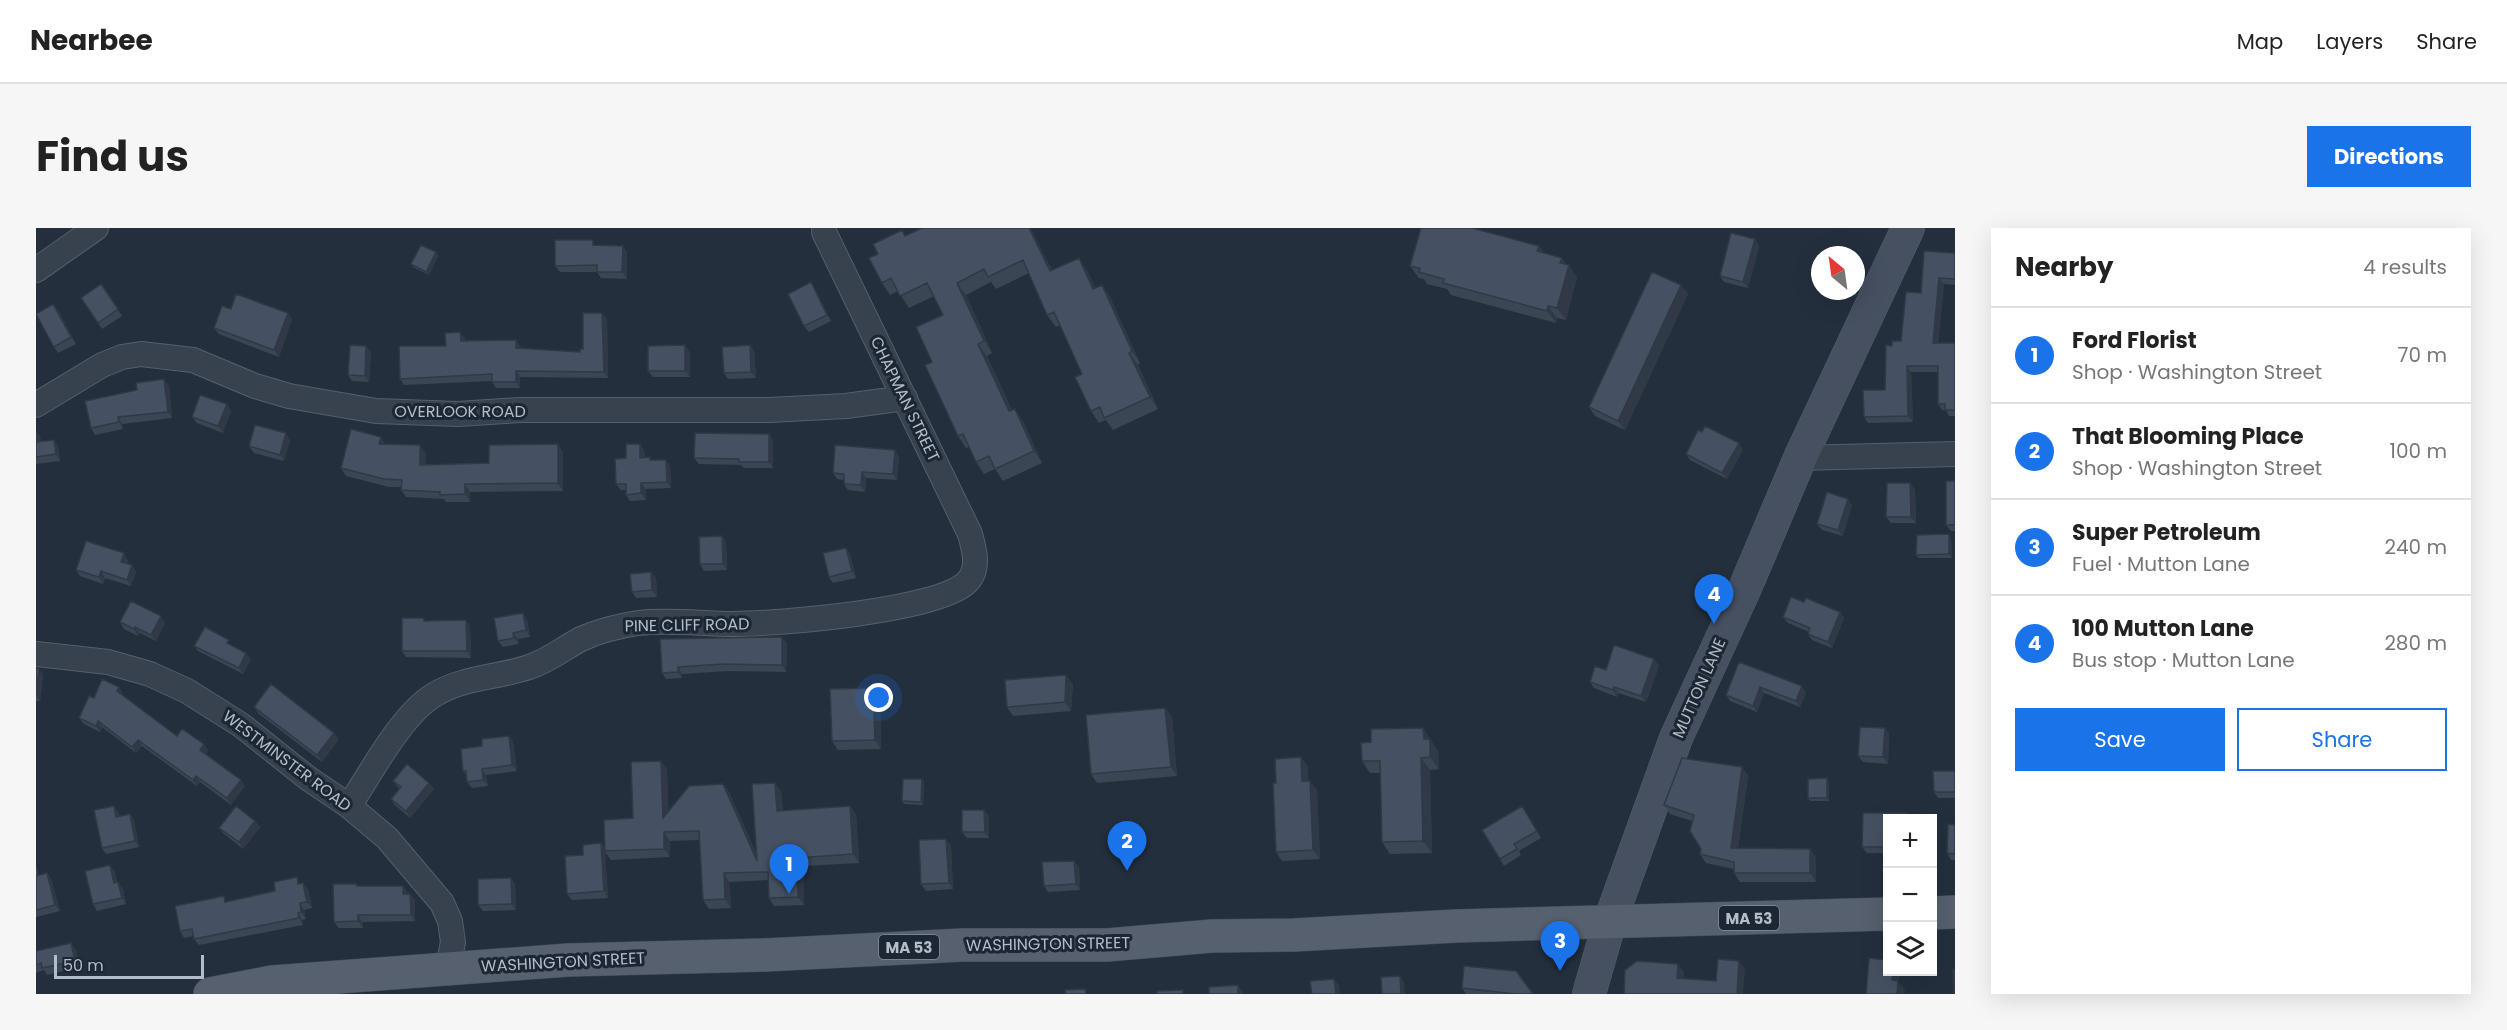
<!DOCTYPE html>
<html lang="en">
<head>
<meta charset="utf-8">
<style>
	body { margin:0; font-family:Poppins,sans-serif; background:#f6f6f6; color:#222 }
	.controls { position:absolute; right:18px; bottom:18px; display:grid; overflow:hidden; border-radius:0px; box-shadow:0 6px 24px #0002 }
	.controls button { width:54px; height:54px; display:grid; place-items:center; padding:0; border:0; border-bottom:2px solid #e0e0e0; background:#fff; color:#222; font:30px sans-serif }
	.compass { position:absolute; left:1775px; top:18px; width:54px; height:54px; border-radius:50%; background:#fff; box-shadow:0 6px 24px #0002; rotate:331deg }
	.scale { position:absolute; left:18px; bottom:15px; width:150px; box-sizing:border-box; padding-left:6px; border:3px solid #b4bcc9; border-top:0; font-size:16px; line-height:21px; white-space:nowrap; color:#b4bcc9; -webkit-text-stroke:4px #1d2633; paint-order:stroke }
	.you { position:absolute; left:843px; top:470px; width:21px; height:21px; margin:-15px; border:4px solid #fff; border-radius:50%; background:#1a73e8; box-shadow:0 0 0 9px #1a73e833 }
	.badge { display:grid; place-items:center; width:39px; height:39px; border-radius:50%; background:#1a73e8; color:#fff; font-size:20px; font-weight:700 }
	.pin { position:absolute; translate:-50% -50px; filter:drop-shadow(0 2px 3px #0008) }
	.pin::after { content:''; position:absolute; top:32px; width:21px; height:18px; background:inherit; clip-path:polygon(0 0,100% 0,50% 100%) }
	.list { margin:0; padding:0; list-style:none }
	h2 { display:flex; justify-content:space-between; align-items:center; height:78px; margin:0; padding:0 24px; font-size:26px }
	h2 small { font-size:20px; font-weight:400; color:#767676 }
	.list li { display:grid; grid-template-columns:39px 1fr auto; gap:18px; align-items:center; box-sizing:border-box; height:96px; padding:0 24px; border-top:2px solid #e0e0e0 }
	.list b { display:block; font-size:22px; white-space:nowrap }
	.list p { margin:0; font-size:20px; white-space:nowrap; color:#767676 }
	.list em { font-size:20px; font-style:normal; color:#767676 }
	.actions { display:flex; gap:12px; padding:18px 24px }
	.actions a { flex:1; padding:14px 0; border:2px solid #1a73e8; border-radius:0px; text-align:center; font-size:21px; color:#1a73e8 }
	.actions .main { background:#1a73e8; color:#fff }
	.icon { flex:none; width:33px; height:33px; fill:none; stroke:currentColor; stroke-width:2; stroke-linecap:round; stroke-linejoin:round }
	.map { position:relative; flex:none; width:1919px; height:766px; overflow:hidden; border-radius:0px }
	header { display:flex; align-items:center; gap:36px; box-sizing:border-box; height:84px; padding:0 30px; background:#fff; border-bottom:2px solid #e0e0e0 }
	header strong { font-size:28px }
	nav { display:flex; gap:33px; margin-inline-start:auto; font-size:21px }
	.intro { display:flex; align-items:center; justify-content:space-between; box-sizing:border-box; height:144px; padding:0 36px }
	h1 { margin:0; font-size:42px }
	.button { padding:15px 27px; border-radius:0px; background:#1a73e8; color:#fff; font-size:21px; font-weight:700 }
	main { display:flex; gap:36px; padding:0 36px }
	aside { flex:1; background:#fff; border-radius:0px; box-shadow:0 6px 24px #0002 }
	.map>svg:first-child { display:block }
</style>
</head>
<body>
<header>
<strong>Nearbee</strong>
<nav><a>Map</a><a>Layers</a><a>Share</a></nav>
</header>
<div class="intro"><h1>Find us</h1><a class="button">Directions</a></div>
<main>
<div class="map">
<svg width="1919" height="766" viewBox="0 0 1919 766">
	<rect width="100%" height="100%" fill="#242f3e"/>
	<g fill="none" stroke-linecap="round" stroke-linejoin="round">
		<defs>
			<path id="street" d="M0 42 60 0
				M0 177 66 137 86 129 105 126 157 132 219 158 253 168 340 183 422 186 484 182H733L810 178 869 170
				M1764 230 1919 226
				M0 426 72 434 114 446 151 463 205 497 273 551 313 578 351 610 406 675 414 693 417 714 412 740
				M313 578C335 545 365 487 398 467 427 449 461 450 493 439 512 433 528 420 545 411 563 403 582 398 602 395 633 391 666 396 697 396 740 396 906 383 932 353 944 340 938 321 934 306L788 4"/>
			<path id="secondary" d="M1553 766 1574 693 1640 510 1709 360 1764 230 1872 0"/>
			<path id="primary" d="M1896 685 1919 684
				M174 766 236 754 532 732 729 727 927 717H1071L1176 708 1258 707 1420 698 1852 686"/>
		</defs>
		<use href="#street" stroke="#565f6c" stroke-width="26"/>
		<use href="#secondary" stroke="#565f6c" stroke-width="34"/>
		<use href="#primary" stroke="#414a57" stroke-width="34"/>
		<use href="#street" stroke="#38414e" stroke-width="24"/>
		<use href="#secondary" stroke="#465061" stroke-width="33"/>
		<use href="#primary" stroke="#56606e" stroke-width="33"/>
	</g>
	<path fill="#3b4654" d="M886 0H994L1016 42H1051L1059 60 1066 57 1074 69 1104 135 1102 137 1122 181 1077 202 1070 192 1063 195 1055 183 1046 146 1024 97 1020 99 1011 87 993 45 960 61 955 54 930 67 956 125 951 128 976 182 987 193 1006 235 967 253 959 241 948 246 940 234 933 219 930 220 922 208 896 134 907 87 898 68 873 80 862 63 854 67 846 55 842 26 866 2 870 8Z
		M1719 11 1723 18 1712 60 1688 54 1684 48Z
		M561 17 591 24V51L565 50 561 44H524L519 38Z
		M1503 18 1508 25 1530 36 1541 49 1530 92 1521 90 1520 95 1415 67 1411 61 1391 56 1388 51 1383 50 1374 38Z
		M400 24 402 28 393 47 377 39 375 36Z
		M1919 25V57L1908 56 1902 115H1919V188H1913L1910 182H1906L1902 176V144H1875L1877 194 1832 195 1828 189 1849 162 1856 118 1865 113 1885 65Z
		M775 54 779 61 795 93 773 104 768 98Z
		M65 56 86 88 66 101 45 70Z
		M1645 57 1652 66 1589 202 1559 188 1553 179Z
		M195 81 256 91 243 129 183 106 178 100Z
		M22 82 40 116 22 125 18 119Z
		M571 91 572 150 484 149V160H460L456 153 368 157 364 151 410 118 429 110V113L485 119V120L544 124Z
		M714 117 718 123 720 150 692 151 688 145Z
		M335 124 333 154 316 153 312 147Z
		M654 124V149H617L612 143Z
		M133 158 136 190 86 196 87 201 59 207 55 200Z
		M195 183 187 205 161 195 156 189Z
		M0 203 4 209 5 214 22 218 24 233 0 236Z
		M254 212 248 233 218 225 213 218Z
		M737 212V240H708L705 237 663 236 658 230Z
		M350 216 390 225 389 237 453 235 522 216 527 224V263L434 264V274H410L408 271 370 269 365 262V259H353L310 248 305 240Z
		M608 222 609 230 634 238 635 260 610 261V272L594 273 590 267V262H585L580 256 590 230Z
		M859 222 863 229 861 252 830 250 829 264 812 262 808 256V252L801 251 797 245Z
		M1707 222 1691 251 1654 232 1650 226Z
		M1919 253V303H1915L1910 297Z
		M1874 255 1879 262 1880 295H1855L1850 289Z
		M1816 277 1807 308 1786 302 1781 296Z
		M1913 306 1915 310 1916 330H1883L1880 327Z
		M686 308 690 315 691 342 668 343 664 336Z
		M810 320 814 326 820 350 797 355 793 349Z
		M92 332 91 336 96 337 100 344 95 358 69 350 67 356 44 348 40 342Z
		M620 350 621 369 600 370 596 364Z
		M1747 389 1808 390 1796 420 1776 412 1772 406 1773 404 1752 395Z
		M491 392 494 409 482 411 483 416 467 419 462 413Z
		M391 393 434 398 435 430 370 429 366 423Z
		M84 394 129 395 120 413 104 405 102 408 88 401Z
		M624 411 751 415 750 444 692 443 646 446V450L630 451 626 445Z
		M158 418H197L215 431 207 446 162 423Z
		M1618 431 1623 438 1610 474 1582 465 1581 469 1558 460 1554 454Z
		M1703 434 1770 465 1764 479 1728 465 1721 484 1694 473 1690 467Z
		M0 440 3 441 7 447 4 473H0Z
		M1037 456 1035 483 977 488 971 479Z
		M87 465 86 467 141 508 172 522 170 526 209 558 195 577 164 554 161 558 106 518 100 525 66 499 64 504 48 496 43 490 58 470Z
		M844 469 845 521 802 522 796 513Z
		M218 479 303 511 286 534 222 485Z
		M1129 480 1136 489 1141 548 1061 555 1055 546Z
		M1387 500 1402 523 1403 541 1394 542 1396 625 1354 626 1346 614 1344 545H1334L1326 533 1335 514Z
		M1849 500 1853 506 1852 536 1827 534 1822 528Z
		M473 508 477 514 481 543 450 547 452 558 436 560 431 554V548L427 543 446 518Z
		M1265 529 1272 539V553L1281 562 1284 631 1246 633 1240 624V555Z
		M1706 539 1712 548 1702 620 1774 621 1780 630V654H1704L1698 645V641L1670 635 1664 626 1665 621 1656 593 1634 586 1628 577Z
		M631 541 632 583 687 556 693 564 721 627 745 563 747 583 814 578 820 587 823 635 767 638 768 677 738 678 733 670 732 652 693 654 695 680 673 681 667 672 664 612 634 613V629L575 632 569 624 572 670 536 672 531 666 547 627 565 615 569 621 597 590Z
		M1919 543V570H1902L1898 564Z
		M1791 550 1793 554V573H1774L1772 570Z
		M886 551 888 554 887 577 868 576 866 573Z
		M357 553 393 555 398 561 374 590 359 577 355 571 363 561Z
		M1486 578 1505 610 1483 623 1485 627 1468 638 1464 631Z
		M83 585V588L94 586 98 592 103 619 70 626 66 620Z
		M1827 585H1870L1874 591H1851V625H1831L1826 619Z
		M953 588V610H931L926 604Z
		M219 593 224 599 207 621 188 606 183 600Z
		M1919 597V632H1915L1911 625Z
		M915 617 917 661 890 663 885 656Z
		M0 636 2 647 11 645 15 651 24 683 0 689Z
		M74 637 79 644 81 655 82 654 87 661 90 676 61 683 57 676Z
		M1043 639 1044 662 1012 664 1008 658Z
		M265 656 272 661 276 680 268 682 270 691 266 692 267 697 163 717 158 711V708L148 710 144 703 192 673 239 663Z
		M321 656 323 658H367L371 664V666L379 672V693L326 694 327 700H303L298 694Z
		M479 656 480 682 447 683 442 677Z
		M40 722 44 739 11 747 8 742 0 745V723Z
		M1426 760 1497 766H1430Z"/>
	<path fill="#303945" d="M993 0H994L997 4 1022 55 1014 43Z
		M1719 11 1723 18 1712 60 1707 54Z
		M587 18 591 24V51L586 44Z
		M1503 18 1511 30 1501 23Z
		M400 24 402 28 393 47 390 44Z
		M1043 30 1051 42 1065 73 1057 61Z
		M1526 30 1532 39 1533 37 1541 49 1530 92 1521 80 1524 35Z
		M1903 50 1908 56 1901 121 1897 115Z
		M775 54 779 61 795 93 791 87Z
		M921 55 930 67 956 125 948 113Z
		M1066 57 1074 69 1104 135 1096 123Z
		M1645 57 1652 66 1589 202 1582 193Z
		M17 76 22 82 40 116 35 109Z
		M1512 78 1521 90 1520 95 1511 83Z
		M252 85 256 91 243 129 238 122Z
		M566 85 571 91 572 150 568 144Z
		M424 104 429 110V120L425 113Z
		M480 112 485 119 484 126 480 120Z
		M942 116 951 128 982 195 973 183Z
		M649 117 654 124V149L649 143Z
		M714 117 718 123 720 150 715 144Z
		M330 118 335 124 333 154 329 148Z
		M1093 125 1102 137 1122 181 1114 169Z
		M1871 138 1875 144 1877 194 1872 188Z
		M480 143 484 149V160L480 154Z
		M128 151 133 158 136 190 132 184Z
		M191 176 195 183 187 205 182 198Z
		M979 181 987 193 1006 235 998 223Z
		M82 189 86 196 87 201 83 194Z
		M0 203 4 209 6 221 1 214Z
		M250 205 254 212 248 233 244 227Z
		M733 206 737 212V240L733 234Z
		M345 209 350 217 343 216Z
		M18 212 22 218 24 233 20 226Z
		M1703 215 1707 222 1691 251 1686 245Z
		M522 216 527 224V263L522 255Z
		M604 216 608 222 609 236 604 230Z
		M384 217 390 225 389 245 384 237Z
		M859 222 863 229 861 252 857 246Z
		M630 232 634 238 635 260 631 254Z
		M826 244 830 250 829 264 825 257Z
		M605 255 610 261V272L605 265Z
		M1874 255 1879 262 1880 295 1875 289Z
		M429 256 434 264V274L429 266Z
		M1812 271 1816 277 1807 308 1802 302Z
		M1913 306 1915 310 1916 330 1913 326Z
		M686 308 690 315 691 342 687 336Z
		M810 320 814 326 820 350 816 343Z
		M88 325 92 332 90 340 85 334Z
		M96 337 100 344 95 358 91 352Z
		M65 343 69 350 67 356 63 349Z
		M615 344 620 350 621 369 616 362Z
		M1804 384 1808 390 1796 420 1792 414Z
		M487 385 491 392 494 409 490 402Z
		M125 388 129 395 120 413 115 407Z
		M430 392 434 398 435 430 431 423Z
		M99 399 104 405 102 408 98 401Z
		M477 405 482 411 483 416 478 410Z
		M746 409 751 415 750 444 746 437Z
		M210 425 215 431 207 446 203 440Z
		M1618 431 1623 438 1610 474 1605 468Z
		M642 439 646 446V450L642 444Z
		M3 441 7 447 4 473 0 467Z
		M1030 447 1037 456 1035 483 1029 474Z
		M1766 458 1770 465 1764 479 1760 473Z
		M83 459 87 465 85 469 81 463Z
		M1578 459 1582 465 1581 469 1577 462Z
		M1724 459 1728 465 1721 484 1717 478Z
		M837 460 844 469 845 521 839 512Z
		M1129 480 1136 489 1141 548 1135 539Z
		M62 493 66 499 64 504 60 498Z
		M1387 500 1402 523 1403 541 1394 529 1388 511Z
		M1849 500 1853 506 1852 536 1847 529Z
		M298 505 303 511 286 534 281 527Z
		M473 508 477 514 481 543 476 537Z
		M102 512 106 518 100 525 96 519Z
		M168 516 172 522 168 528 164 522Z
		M1265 529 1272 539 1273 562 1266 553Z
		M1385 530 1394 542 1396 625 1387 613Z
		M625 533 631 541 633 598 627 590Z
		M1706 539 1712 548 1701 628 1695 620Z
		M446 541 450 547 452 558 447 552Z
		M160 548 164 554 161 558 157 552Z
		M1791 550 1793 554V573L1791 570Z
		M886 551 888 554 887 577 885 574Z
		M205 552 209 558 195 577 191 570Z
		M1274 553 1281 562 1284 631 1277 622Z
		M393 555 398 561 374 590 370 583Z
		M739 555 745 563 747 591 741 583Z
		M687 556 693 564 727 641 721 633Z
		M78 578 83 585 85 595 80 589Z
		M814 578 820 587 823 635 817 626Z
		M948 582 953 588V610L949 604Z
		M94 586 98 592 103 619 99 613Z
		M219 593 224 599 207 621 203 614Z
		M628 604 634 613V629L628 621Z
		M910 611 915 617 917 661 913 655Z
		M565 615 569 622 572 670 568 663Z
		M1774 621 1780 630V654L1774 645Z
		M761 630 767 638 768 677 762 669Z
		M1038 633 1043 639 1044 662 1040 656Z
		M74 637 79 644 83 662 78 655Z
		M11 645 15 651 24 683 19 677Z
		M688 645 693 654 695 680 689 671Z
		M475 650 479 656 480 682 476 676Z
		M82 654 87 661 90 676 86 670Z
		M267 655 272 661 276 680 271 674Z
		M367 658 371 664V672L367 666Z
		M374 666 379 672V693L375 687Z
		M264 675 268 682 270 691 265 684Z
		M262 685 266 692 267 697 263 690Z
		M322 687 326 694 327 700 322 693Z
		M35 715 40 722 44 739 39 733Z
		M1703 733 1709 741 1707 766H1701Z
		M1642 736 1648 744 1647 758 1641 750Z
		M1857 744H1864L1863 754 1869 762 1868 766H1861L1856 752Z
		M1364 748 1368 754 1369 766H1365Z
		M1298 751 1303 757 1304 766H1300Z
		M1202 757 1208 766H1202Z"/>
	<path fill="#455162" stroke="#303945" stroke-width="1.5" d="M886 0H993L1014 43 1043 30 1057 61 1066 57 1096 123 1093 125 1114 169 1068 190 1064 179 1055 183 1039 149 1046 146 1018 84 1011 87 987 32 952 49 948 41 921 55 948 113 942 116 973 183 979 181 998 223 959 241 953 228 940 234 927 206 922 208 889 137 896 134 880 99 907 87 891 55 864 68 855 50 846 55 833 30 842 26 837 16 866 2 869 8Z
		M1385 0H1436L1503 18 1501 23 1526 30 1524 35 1533 37 1521 80 1512 78 1511 83 1407 55 1408 51 1383 44 1384 40 1374 38Z
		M1695 5 1719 11 1707 54 1684 48Z
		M519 12H557V17L587 18 586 44H561V37L519 38Z
		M385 17 400 24 390 44 375 36Z
		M1888 23 1919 25V51L1903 50 1897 115H1919V182H1909V176H1902V138H1871L1872 188 1828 189 1827 162H1849L1850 117 1856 118V113H1865L1870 64 1885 65Z
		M1616 44 1645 57 1582 193 1553 179Z
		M775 54 791 87 768 98 752 66Z
		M65 56 82 81 62 95 45 70Z
		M200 66 252 85 238 122 178 100 186 78 195 81Z
		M17 76 35 109 18 119 0 86Z
		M547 85H566L568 144 480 143V154H456V146L364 151 363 118H410L409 105 424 104 425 113 480 112V120L544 124V121H547Z
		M314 117 330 118 329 148 312 147Z
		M649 117V143H612V118Z
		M714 117 715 144 688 145 686 119Z
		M128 151 132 184 82 189 83 194 55 200 49 173 101 162 100 155Z
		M164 167 191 176 182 198 156 189Z
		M219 197 250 205 244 227 213 218Z
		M1669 198 1703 215 1686 245 1650 226 1662 202 1666 204Z
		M315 201 345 209 343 216 384 217V237L453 235V217L522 216V255L429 256V266L404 267V264L365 262 366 252 348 251 305 240Z
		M659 205 733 206V234H703V231L658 230Z
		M0 206 1 214 18 212 20 226 0 229Z
		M590 216H604V230L614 229V232H630L631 254 605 255V265L590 267V256H580L579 231 590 230Z
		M799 217 859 222 857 246 826 244 825 257 808 256V246L797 245Z
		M1910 253H1919V297H1910Z
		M1851 255H1874L1875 289H1850Z
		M1791 264 1812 271 1802 302 1781 296Z
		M1913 306V326L1880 327 1881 307Z
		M686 308 687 336H664L663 309Z
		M50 313 88 325 85 334 96 337 91 352 65 343 63 349 40 342Z
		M810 320 816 343 793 349 787 325Z
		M615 344 616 362 596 364 594 346Z
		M1755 369 1768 374 1770 370 1804 384 1792 414 1772 406 1774 400 1747 389Z
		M95 373 125 388 115 407 99 399 98 401 84 394Z
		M487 385 490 402 477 405 478 410 462 413 458 390Z
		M366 390H388V393L430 392 431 423H366Z
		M169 399 193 412 191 415 210 425 203 440 158 418Z
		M746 409V437L687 436 642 439V444L626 445 624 411Z
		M1578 417 1618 431 1605 468 1578 459 1577 462 1554 454 1559 438 1570 442Z
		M1703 434 1766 458 1760 473 1724 459 1717 478 1690 467Z
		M0 440 3 441 0 466Z
		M1030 447 1029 474 971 479 969 452Z
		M66 451 83 459 81 463 141 508 146 501 168 516 164 522 205 552 191 570 160 548 157 552 102 512 96 519 62 493 60 498 43 490 53 468 58 470Z
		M235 456 298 505 281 527 218 479Z
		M837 460 839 512 796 513 794 461Z
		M1129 480 1135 539 1055 546 1050 487Z
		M1824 499 1849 500 1847 529 1822 528Z
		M1387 500 1388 511H1394V529L1385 530 1387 613 1346 614 1344 533H1326L1325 515 1335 514V501Z
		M473 508 476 537 446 541 447 552 431 554 430 543H427L425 521 446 518V511Z
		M1265 529 1266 553H1274L1277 622 1240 624 1237 555H1240L1239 531Z
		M1646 530 1706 539 1695 620 1774 621V645H1698V634L1664 626 1665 621 1654 603 1658 587 1628 577Z
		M625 533 627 590 653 558 687 556 721 633 716 556 739 555 741 583 814 578 817 626 761 630 762 669 733 670 732 644 688 645 689 671 667 672 663 603 628 604V621L569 623 568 592 597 590 595 534Z
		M371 536 393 555 370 583 355 571 365 559 357 553Z
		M1897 543H1919V564H1898Z
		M1791 550V570H1772V551Z
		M867 551H886L885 574 866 573Z
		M78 578 80 589 94 586 99 613 66 620 58 582Z
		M200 578 219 593 203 614 183 600Z
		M1486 578 1501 603 1478 616 1481 621 1464 631 1446 602Z
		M926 582H948L949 604H926Z
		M1827 585H1870V591H1851V619H1826Z
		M1912 596 1919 597V626L1911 625Z
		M910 611 913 655 885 656 883 612Z
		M565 615 568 663 531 666 529 628 547 627V617Z
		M1038 633 1040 656 1008 658 1006 634Z
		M74 637 78 655 82 654 86 670 57 676 49 643Z
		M11 645 19 677 0 682V648Z
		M261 649 262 656 267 655 271 674 264 675 265 684 262 685 263 690 158 711 156 701 144 703 139 678 188 668 189 674 239 663 238 654Z
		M475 650 476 676 442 677V651Z
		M297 656H321V658H367V666H374L375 687H322V693L298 694Z
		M35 715 39 733 6 740 5 735 0 737V723Z
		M1833 730 1851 732V744H1857L1856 752 1862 753 1861 766H1830Z
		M1682 731 1703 733 1701 766H1588L1589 742 1601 733 1642 736 1641 750 1680 753Z
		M1428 738 1480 743 1497 766H1480L1426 760Z
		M1917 742H1919V766H1918Z
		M1364 748 1365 766H1346L1345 749Z
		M1298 751 1300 766H1276L1274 753Z
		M1202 757V766H1173V759Z
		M1049 761 1050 766H1030L1029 762Z
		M1147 762V766H1121V763Z"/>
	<g text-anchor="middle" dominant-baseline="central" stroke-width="6" stroke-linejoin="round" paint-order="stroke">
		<g fill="#1d2633" stroke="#878f9c" stroke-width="1.5">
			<rect x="1683" y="678" width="60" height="24" rx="4.5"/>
			<rect x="843" y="707" width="60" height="24" rx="4.5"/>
		</g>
		<g font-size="15" font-weight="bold" fill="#b4bcc9">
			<text x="1713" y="690">MA 53</text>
			<text x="873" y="719">MA 53</text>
		</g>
		<g font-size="16" fill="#b4bcc9" stroke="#1d2633">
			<text transform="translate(869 171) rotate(64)">CHAPMAN STREET</text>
			<text x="424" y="183">OVERLOOK ROAD</text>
			<text transform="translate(651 397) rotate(-1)">PINE CLIFF ROAD</text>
			<text transform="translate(1663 460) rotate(-66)">MUTTON LANE</text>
			<text transform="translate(251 533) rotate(37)">WESTMINSTER ROAD</text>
			<text transform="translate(1012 716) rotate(-1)">WASHINGTON STREET</text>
			<text transform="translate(527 734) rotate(-3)">WASHINGTON STREET</text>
		</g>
	</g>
</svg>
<div class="controls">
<button>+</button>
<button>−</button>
<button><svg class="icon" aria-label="layers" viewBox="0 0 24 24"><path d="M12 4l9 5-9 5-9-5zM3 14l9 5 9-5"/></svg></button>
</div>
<svg class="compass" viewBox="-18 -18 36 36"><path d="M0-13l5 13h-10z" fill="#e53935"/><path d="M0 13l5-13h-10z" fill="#767676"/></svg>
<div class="scale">50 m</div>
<div class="you"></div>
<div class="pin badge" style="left:753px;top:666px">1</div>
<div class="pin badge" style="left:1091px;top:643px">2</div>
<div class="pin badge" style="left:1524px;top:743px">3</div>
<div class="pin badge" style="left:1678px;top:396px">4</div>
</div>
<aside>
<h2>Nearby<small>4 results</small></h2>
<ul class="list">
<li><span class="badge">1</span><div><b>Ford Florist</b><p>Shop · Washington Street</p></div><em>70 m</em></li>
<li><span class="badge">2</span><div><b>That Blooming Place</b><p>Shop · Washington Street</p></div><em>100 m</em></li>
<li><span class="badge">3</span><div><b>Super Petroleum</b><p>Fuel · Mutton Lane</p></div><em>240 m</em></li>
<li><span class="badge">4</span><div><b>100 Mutton Lane</b><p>Bus stop · Mutton Lane</p></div><em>280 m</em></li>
</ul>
<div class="actions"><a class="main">Save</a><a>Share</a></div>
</aside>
</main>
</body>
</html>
